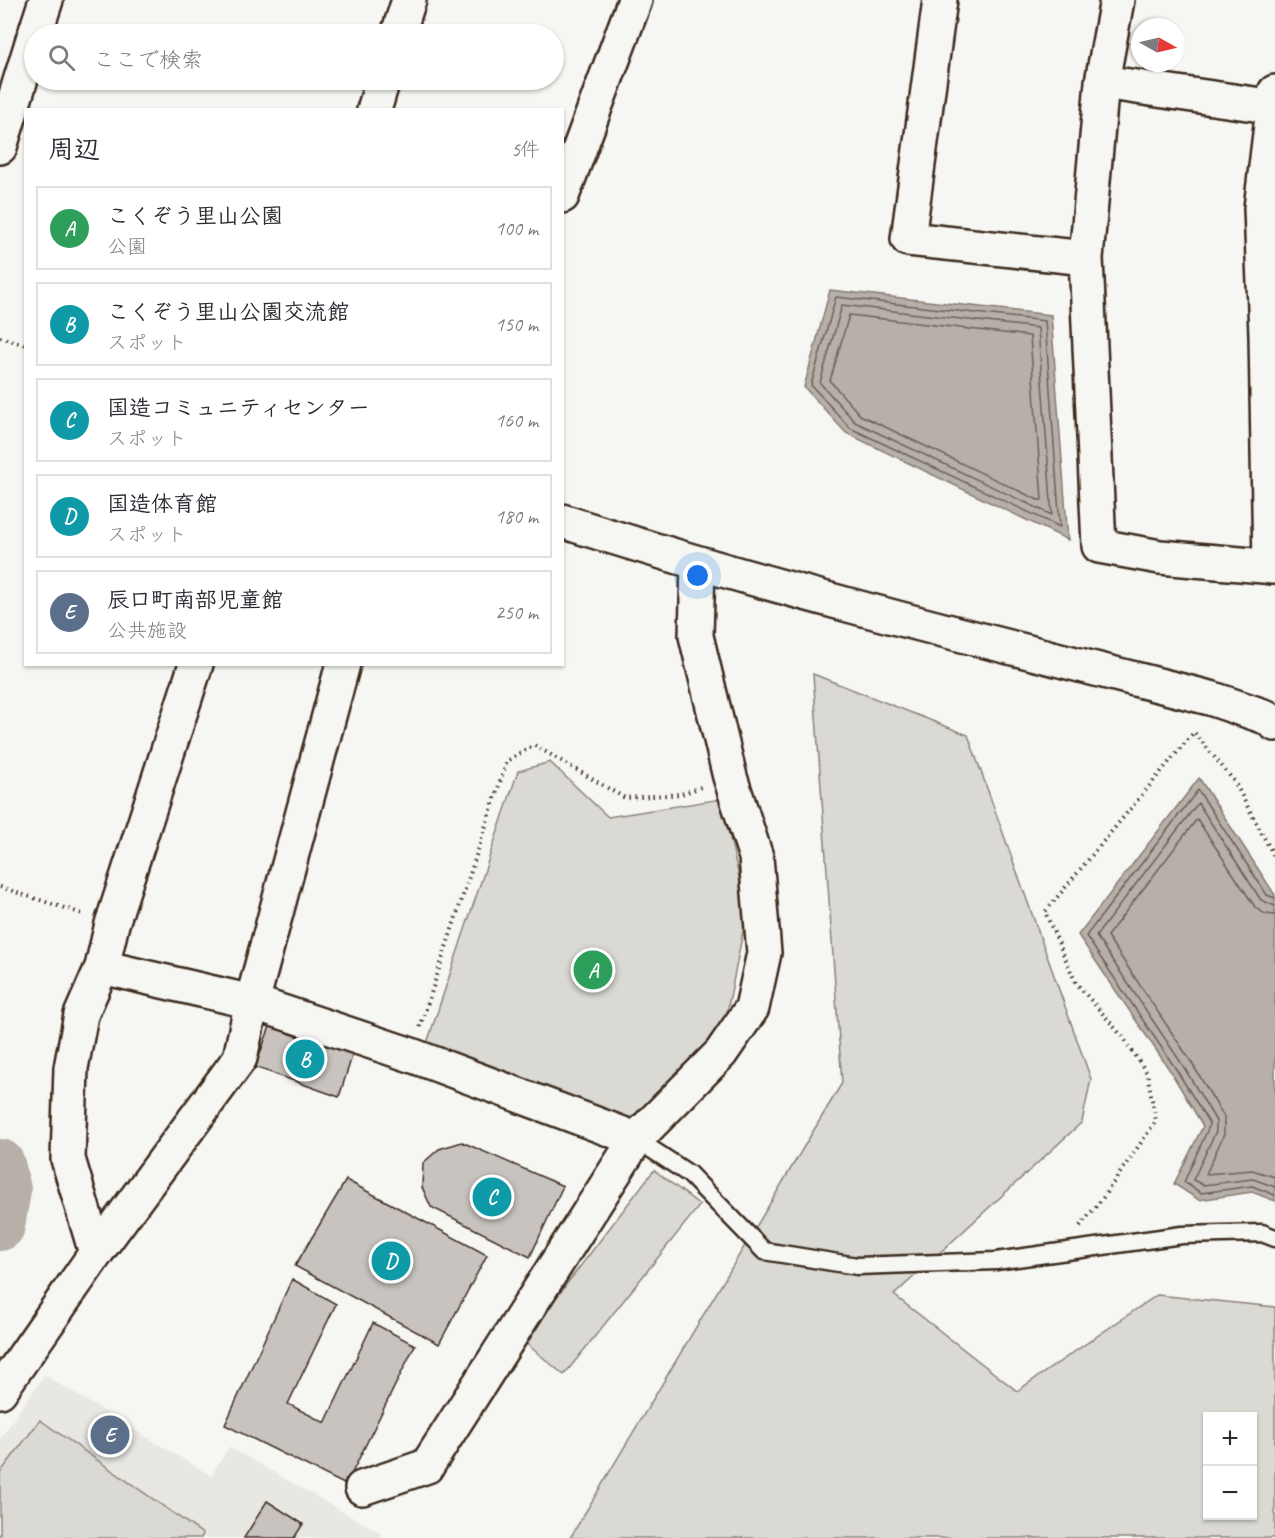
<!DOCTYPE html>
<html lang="ja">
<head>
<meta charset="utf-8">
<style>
	body { margin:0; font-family:Caveat,"Klee One",sans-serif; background:#f7f7f7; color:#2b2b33 }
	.controls { position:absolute; right:18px; bottom:18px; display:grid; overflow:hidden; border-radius:0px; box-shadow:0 2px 4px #0004 }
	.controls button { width:54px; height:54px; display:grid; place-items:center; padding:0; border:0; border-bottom:2px solid #e1e1e2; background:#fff; color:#2b2b33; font:30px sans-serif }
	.compass { position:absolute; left:1131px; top:18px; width:54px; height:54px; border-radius:50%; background:#fff; box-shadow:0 2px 4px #0004; rotate:98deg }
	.you { position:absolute; left:698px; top:576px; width:21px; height:21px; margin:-15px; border:4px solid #fff; border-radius:50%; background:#1a73e8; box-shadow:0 0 0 9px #1a73e833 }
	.badge { display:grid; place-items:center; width:39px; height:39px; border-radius:50%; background:#b45309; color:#fff; font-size:20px; font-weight:700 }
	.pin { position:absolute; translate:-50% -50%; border:3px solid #fff; box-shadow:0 2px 6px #0006 }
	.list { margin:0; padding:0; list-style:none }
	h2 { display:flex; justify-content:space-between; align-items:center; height:78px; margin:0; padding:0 24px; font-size:26px }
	h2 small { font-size:20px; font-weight:400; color:#7c7c81 }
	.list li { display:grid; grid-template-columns:39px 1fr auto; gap:18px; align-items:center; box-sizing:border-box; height:84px; margin:0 12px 12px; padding:0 12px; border:2px solid #e1e1e2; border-radius:0px }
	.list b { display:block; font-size:22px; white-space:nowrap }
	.list p { margin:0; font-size:20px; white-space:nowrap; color:#7c7c81 }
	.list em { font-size:20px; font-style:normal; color:#7c7c81 }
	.icon { flex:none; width:33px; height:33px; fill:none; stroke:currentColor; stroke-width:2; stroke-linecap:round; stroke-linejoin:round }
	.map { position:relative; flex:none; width:1275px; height:1538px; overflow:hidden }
	.search { position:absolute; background:#fff; box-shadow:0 2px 4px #0004; left:24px; top:24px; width:540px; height:66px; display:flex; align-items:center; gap:15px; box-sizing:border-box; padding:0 21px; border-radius:33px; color:#7c7c81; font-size:22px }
	.panel { position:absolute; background:#fff; box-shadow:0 2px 4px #0004; left:24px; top:108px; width:540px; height:558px; border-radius:0px }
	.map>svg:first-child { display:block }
</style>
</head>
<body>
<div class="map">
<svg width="1275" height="1538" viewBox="0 0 1275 1538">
	<rect width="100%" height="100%" fill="#f6f6f2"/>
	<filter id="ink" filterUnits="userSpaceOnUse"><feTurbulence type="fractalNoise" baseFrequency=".0167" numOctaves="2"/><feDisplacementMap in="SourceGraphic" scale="12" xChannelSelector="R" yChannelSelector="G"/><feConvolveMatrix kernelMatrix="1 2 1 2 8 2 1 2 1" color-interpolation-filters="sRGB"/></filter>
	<g filter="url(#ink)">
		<path fill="#e8e7e2" d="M44 1375 211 1476 229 1447 381 1533V1538H0V1439Z"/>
		<path fill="#dad9d3" stroke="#8a8278" stroke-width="1.5" fill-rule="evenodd" d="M813 674 968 735 1091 1079 1082 1122 894 1295 1017 1391 1157 1295 1275 1307V1538H570L842 1083ZM1208 1416H1252V1516H1208Z
			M550 762 608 817 721 799 747 911 724 1028 628 1124 426 1046 518 771Z
			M654 1170 700 1205 564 1375 523 1341Z
			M40 1420 203 1534 201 1538H0V1473Z"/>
		<path fill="#b6b0a9" stroke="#857a71" stroke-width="1.5" d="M830 290 1051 315 1068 540 846 433 804 387Z
			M1199 778 1275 895V1201L1252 1192 1199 1200 1174 1184 1203 1126 1171 1072 1078 935Z"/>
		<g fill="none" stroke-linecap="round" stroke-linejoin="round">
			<path stroke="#6c6056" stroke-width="1.5" d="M836 297 1045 321 1060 527 850 428 811 385Z
				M842 305 1038 328 1052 515 855 422 820 383Z
				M849 315 1030 336 1042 500H1038L860 415 830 381Z
				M1275 898 1267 895 1198 790 1086 936 1176 1069 1209 1123 1208 1129 1184 1182 1201 1193 1252 1186 1275 1195
				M1275 906 1261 900 1198 803 1096 936 1182 1064 1216 1121V1131L1193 1180 1203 1185 1253 1179 1275 1187
				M1275 915 1265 914 1255 907 1197 819 1107 936 1190 1060 1224 1117V1134L1206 1174 1252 1170 1275 1177"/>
			<path stroke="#b6b0a9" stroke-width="50" d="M0 1164 6 1190 0 1226"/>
		</g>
		<path fill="#c8c3be" stroke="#3b2a1e" stroke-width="1.5" d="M272 1021 354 1050 339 1097 255 1067Z
			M462 1142 563 1186 530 1257 431 1207 422 1187 423 1163 439 1149Z
			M346 1180 487 1255 439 1344 295 1266Z
			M292 1279 336 1304 288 1404 325 1423 373 1323 415 1345 346 1485 225 1425Z
			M267 1501 303 1524 294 1538H244Z"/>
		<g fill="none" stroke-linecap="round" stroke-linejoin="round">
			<defs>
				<path id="lane" d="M636 1139 689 1174 764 1251 857 1266 996 1261 1182 1235 1262 1233 1275 1238"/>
				<path id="street" d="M940 0 908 239 1086 258
					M1117 0 1102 82 1086 258 1099 546 1160 557 1275 567
					M398 34 409 0
					M1102 82 1275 107
					M374 110 383 80
					M1270 567 1266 334 1261 208 1275 92
					M102 967 252 1002 411 1055 636 1139
					M96 1253 68 1159 71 1068 81 1015 102 967 112 924 196 664
					M362 1488 427 1466 636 1139 721 1053 752 1008 764 953 756 857 730 777 696 636 698 565"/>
				<path id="secondary" d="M562 196 635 0
					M562 521C776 590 993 643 1210 698L1266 717 1275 724
					M0 1391 96 1253 240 1058 252 1002 343 664"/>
				<path id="primary" d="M35 34 46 0
					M0 147 34 36"/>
			</defs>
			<use href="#lane" stroke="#3b2a1e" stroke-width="21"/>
			<use href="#street" stroke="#3b2a1e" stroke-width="38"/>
			<use href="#secondary" stroke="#3b2a1e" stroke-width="38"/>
			<use href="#primary" stroke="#3b2a1e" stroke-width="38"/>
			<path stroke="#3b2a1e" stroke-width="4" stroke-dasharray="1.5 4.5" stroke-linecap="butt" d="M0 337 26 345
				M0 887 83 914
				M420 1027 507 761 534 745 625 798 681 794 701 787
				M1080 1226 1102 1199 1156 1121 1147 1073 1122 1036 1076 983 1045 912 1194 732 1234 781 1275 858"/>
			<use href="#lane" stroke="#f6f6f2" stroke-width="16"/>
			<use href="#street" stroke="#f6f6f2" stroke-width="33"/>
			<use href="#secondary" stroke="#f6f6f2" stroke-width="33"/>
			<use href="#primary" stroke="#f6f6f2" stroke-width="33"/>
		</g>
	</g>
</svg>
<div class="controls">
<button>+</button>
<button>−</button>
</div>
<svg class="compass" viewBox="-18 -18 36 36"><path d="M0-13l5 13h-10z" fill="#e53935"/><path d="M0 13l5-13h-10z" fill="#7c7c81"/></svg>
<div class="you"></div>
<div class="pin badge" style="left:593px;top:970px;background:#2e9e5b">A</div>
<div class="pin badge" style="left:305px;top:1059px;background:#0f9aa8">B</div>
<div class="pin badge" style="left:492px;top:1197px;background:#0f9aa8">C</div>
<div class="pin badge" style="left:391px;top:1261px;background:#0f9aa8">D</div>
<div class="pin badge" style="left:110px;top:1435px;background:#5c6f8a">E</div>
<div class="search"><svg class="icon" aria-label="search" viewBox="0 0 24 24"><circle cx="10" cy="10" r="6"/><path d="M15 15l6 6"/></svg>ここで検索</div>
<section class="panel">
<h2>周辺<small>5件</small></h2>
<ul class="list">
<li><span class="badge" style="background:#2e9e5b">A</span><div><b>こくぞう里山公園</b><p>公園</p></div><em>100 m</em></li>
<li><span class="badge" style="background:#0f9aa8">B</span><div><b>こくぞう里山公園交流館</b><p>スポット</p></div><em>150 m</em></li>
<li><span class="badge" style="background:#0f9aa8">C</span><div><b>国造コミュニティセンター</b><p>スポット</p></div><em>160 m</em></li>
<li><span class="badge" style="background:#0f9aa8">D</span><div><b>国造体育館</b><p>スポット</p></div><em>180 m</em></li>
<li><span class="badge" style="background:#5c6f8a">E</span><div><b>辰口町南部児童館</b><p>公共施設</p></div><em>250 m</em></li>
</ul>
</section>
</div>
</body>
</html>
